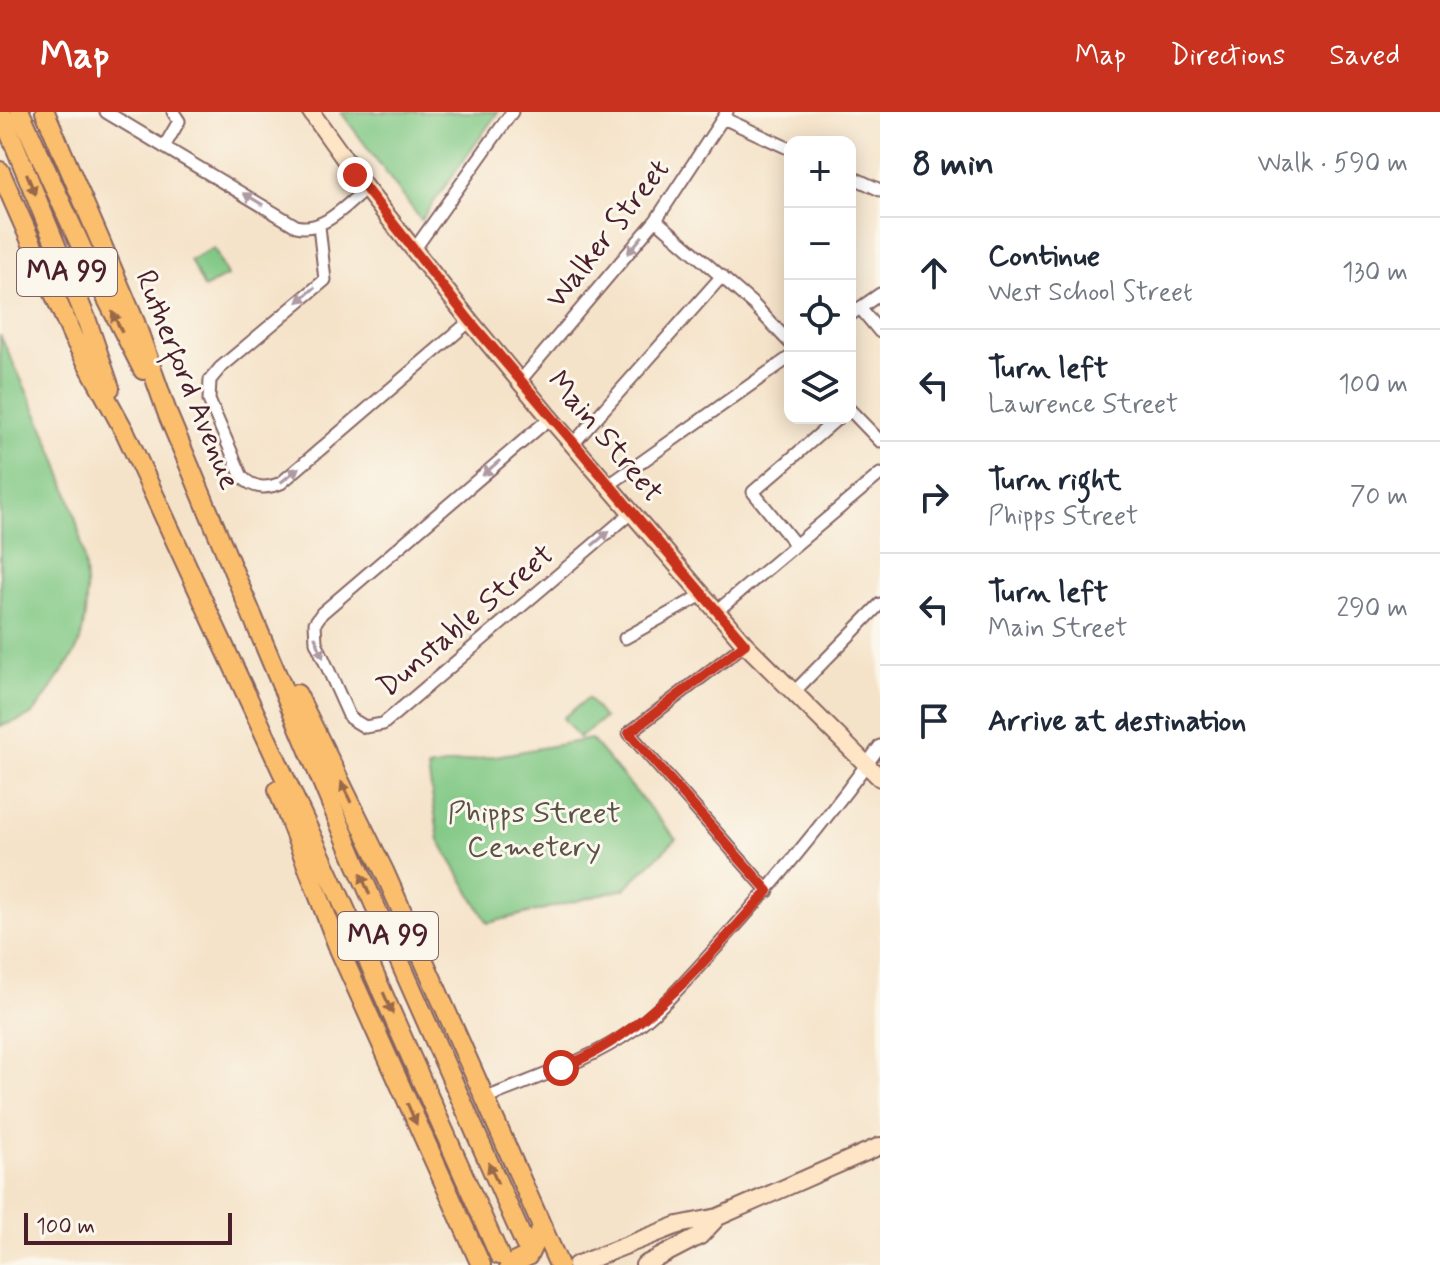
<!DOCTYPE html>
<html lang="en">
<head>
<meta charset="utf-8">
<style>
	body { margin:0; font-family:Mynerve,sans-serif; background:#f6f6f7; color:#1f2937 }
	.controls { position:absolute; right:24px; top:24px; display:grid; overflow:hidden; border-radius:16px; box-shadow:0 4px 20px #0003 }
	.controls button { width:72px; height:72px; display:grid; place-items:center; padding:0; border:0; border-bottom:2px solid #e0e1e3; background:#fff; color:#1f2937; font:40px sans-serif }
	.scale { position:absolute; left:24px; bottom:20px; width:208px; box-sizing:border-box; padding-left:8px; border:4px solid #4a1f2b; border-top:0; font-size:22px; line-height:28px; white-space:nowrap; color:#4a1f2b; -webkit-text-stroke:6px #fbf7ec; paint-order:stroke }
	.stop { position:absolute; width:24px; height:24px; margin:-18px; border:6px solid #c8321e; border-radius:50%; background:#fff }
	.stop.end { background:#c8321e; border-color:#fff; box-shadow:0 2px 8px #0008 }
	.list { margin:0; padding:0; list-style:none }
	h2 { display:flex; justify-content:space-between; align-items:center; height:104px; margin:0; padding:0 32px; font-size:34px }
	h2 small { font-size:26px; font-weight:400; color:#747a83 }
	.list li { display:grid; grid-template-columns:52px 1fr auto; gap:24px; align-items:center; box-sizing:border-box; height:112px; padding:0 32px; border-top:2px solid #e0e1e3 }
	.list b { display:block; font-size:30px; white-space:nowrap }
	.list p { margin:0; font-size:26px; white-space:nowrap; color:#747a83 }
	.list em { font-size:26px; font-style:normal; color:#747a83 }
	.icon { flex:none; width:44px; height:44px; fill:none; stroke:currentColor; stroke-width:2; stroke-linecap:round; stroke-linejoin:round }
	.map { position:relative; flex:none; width:880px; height:1153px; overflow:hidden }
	header { display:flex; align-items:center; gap:48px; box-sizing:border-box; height:112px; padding:0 40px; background:#c8321e; color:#fff }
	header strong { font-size:38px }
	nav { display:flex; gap:44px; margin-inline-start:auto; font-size:28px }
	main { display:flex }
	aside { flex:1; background:#fff }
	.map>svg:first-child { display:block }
</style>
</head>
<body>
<header>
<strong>Map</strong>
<nav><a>Map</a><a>Directions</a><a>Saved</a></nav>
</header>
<main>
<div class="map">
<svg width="880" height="1153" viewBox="0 0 880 1153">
	<rect width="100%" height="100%" fill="#fbf7ec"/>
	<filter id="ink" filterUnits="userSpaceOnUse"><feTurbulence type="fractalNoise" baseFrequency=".0125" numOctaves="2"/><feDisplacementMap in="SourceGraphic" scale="16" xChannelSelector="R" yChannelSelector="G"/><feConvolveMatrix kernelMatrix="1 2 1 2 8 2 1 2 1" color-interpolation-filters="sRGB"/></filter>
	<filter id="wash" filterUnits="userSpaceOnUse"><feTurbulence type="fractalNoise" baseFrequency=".006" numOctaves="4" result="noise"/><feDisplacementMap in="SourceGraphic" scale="32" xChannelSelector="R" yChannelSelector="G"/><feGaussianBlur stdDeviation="1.8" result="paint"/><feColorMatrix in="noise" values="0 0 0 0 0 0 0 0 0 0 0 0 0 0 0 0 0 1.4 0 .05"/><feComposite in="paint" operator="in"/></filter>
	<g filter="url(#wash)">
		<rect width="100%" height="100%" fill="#f5e3c9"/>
		<path fill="#80c884" stroke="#657458" stroke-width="2" d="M341 0H498L421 108Z
			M214 136 227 164 204 176 190 148Z
			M0 223C40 308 107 433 80 529 76 543 66 554 58 566 50 577 40 597 29 604 20 609 9 611 0 614Z
			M588 586 604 606 579 626 563 606Z
			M591 627 676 727 624 777 488 811 439 728 428 656Z"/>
	</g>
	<g filter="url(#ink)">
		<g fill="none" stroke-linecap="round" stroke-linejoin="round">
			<defs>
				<path id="minor" d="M106 0 296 114C323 121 346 93 366 77
					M723 6 790 37
					M164 35 179 9 173 0
					M850 64 880 78
					M656 108 753 192 790 231
					M319 114 325 168 220 256 210 268 209 288 242 365C254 377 266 377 281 371L470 209
					M414 138 512 0
					M860 196 880 220
					M850 203 880 182
					M520 269 656 108 727 0
					M850 298 880 329
					M550 306 322 501 315 511 316 530 350 606 365 615 383 612 632 400
					M573 332 722 164
					M609 373 790 245
					M795 432 753 380 838 306
					M717 499 880 362
					M625 526 702 483
					M745 532 629 621 768 779
					M794 580 880 492
					M484 987C534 966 588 950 633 918 663 896 690 864 715 837 774 772 829 705 880 634"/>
				<path id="secondary" d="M311 0 366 77 470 209 550 306 745 532 880 666
					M576 1153 678 1113 718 1105 880 1034
					M644 1153 700 1124 718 1105"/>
				<path id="primary" d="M1 0 87 209 110 276
					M20 0 89 152 143 258
					M45 0 135 210 168 303 356 751 525 1132
					M0 59 73 225 126 322 339 783 499 1143
					M297 582 384 759 559 1153
					M278 678 339 837 481 1153
					M509 1153 528 1144 538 1123"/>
			</defs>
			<use href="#minor" stroke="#866462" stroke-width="15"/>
			<use href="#secondary" stroke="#866462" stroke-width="20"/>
			<use href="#primary" stroke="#866462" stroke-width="22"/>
			<use href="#minor" stroke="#fff" stroke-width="11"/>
			<use href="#secondary" stroke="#fde5c5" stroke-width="16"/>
			<use href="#primary" stroke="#fabe6d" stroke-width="18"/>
		</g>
		<defs><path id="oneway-solid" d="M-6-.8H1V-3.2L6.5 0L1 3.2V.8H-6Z" transform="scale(2)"/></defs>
		<g fill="#996749">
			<use href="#oneway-solid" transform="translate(31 72) rotate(68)"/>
			<use href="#oneway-solid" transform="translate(117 210) rotate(-116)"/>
			<use href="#oneway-solid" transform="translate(346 680) rotate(-115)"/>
			<use href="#oneway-solid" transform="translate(365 772) rotate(-113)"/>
			<use href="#oneway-solid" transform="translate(388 891) rotate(66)"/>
			<use href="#oneway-solid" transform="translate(412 1002) rotate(66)"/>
			<use href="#oneway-solid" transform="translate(493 1061) rotate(-114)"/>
		</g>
		<g fill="#ae9aa0">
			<use href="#oneway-solid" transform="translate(253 87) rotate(-149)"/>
			<use href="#oneway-solid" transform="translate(635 133) rotate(130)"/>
			<use href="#oneway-solid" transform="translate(306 183) rotate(140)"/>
			<use href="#oneway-solid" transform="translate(491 356) rotate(139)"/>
			<use href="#oneway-solid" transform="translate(290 363) rotate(-39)"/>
			<use href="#oneway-solid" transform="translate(601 426) rotate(-40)"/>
			<use href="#oneway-solid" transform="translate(319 535) rotate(69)"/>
		</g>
	</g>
	<g fill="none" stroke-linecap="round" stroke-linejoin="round" filter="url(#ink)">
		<path stroke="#c8321e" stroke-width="10" d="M355 63 470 209 745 532 629 621 768 779C706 846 648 922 561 956"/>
	</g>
	<g text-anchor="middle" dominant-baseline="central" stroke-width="6" stroke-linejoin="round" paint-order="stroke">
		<g fill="#fbf7ec" stroke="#7f6065" stroke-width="2">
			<rect x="17" y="136" width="100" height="48" rx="6"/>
			<rect x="338" y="800" width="100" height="48" rx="6"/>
		</g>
		<g font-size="28" font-weight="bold" fill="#4a1f2b">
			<text x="67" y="160">MA 99</text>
			<text x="388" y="824">MA 99</text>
		</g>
		<g font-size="30" fill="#4a1f2b" stroke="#fbf7ec">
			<text transform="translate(608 122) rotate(-52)">Walker Street</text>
			<text transform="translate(187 268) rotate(68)">Rutherford Avenue</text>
			<text transform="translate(605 325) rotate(50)">Main Street</text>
			<text transform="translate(466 509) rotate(-40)">Dunstable Street</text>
		</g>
		<g font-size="30" fill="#5a5246" stroke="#fbf7ec">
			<text x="534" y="701">Phipps Street<tspan x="534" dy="34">Cemetery</tspan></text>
		</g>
	</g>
</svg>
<div class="controls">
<button>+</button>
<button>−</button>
<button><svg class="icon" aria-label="locate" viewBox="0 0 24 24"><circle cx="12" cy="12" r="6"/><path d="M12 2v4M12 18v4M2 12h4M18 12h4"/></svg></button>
<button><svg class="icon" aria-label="layers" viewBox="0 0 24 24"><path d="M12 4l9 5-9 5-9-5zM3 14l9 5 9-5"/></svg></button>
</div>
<div class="scale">100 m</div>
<div class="stop" style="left:561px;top:956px"></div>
<div class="stop end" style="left:355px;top:63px"></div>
</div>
<aside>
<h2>8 min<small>Walk · 590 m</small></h2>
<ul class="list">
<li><svg class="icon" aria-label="ahead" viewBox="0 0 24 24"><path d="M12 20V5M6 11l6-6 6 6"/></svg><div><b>Continue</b><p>West School Street</p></div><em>130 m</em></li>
<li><svg class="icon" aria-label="left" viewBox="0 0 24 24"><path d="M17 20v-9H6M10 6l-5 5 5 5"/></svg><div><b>Turn left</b><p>Lawrence Street</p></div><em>100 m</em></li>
<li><svg class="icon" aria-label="right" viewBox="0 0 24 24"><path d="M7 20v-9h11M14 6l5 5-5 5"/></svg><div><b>Turn right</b><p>Phipps Street</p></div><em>70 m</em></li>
<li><svg class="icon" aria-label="left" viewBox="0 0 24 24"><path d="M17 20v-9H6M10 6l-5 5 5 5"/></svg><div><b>Turn left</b><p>Main Street</p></div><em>290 m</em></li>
<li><svg class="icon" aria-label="arrive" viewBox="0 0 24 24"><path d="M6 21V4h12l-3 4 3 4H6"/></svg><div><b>Arrive at destination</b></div></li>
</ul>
</aside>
</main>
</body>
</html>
